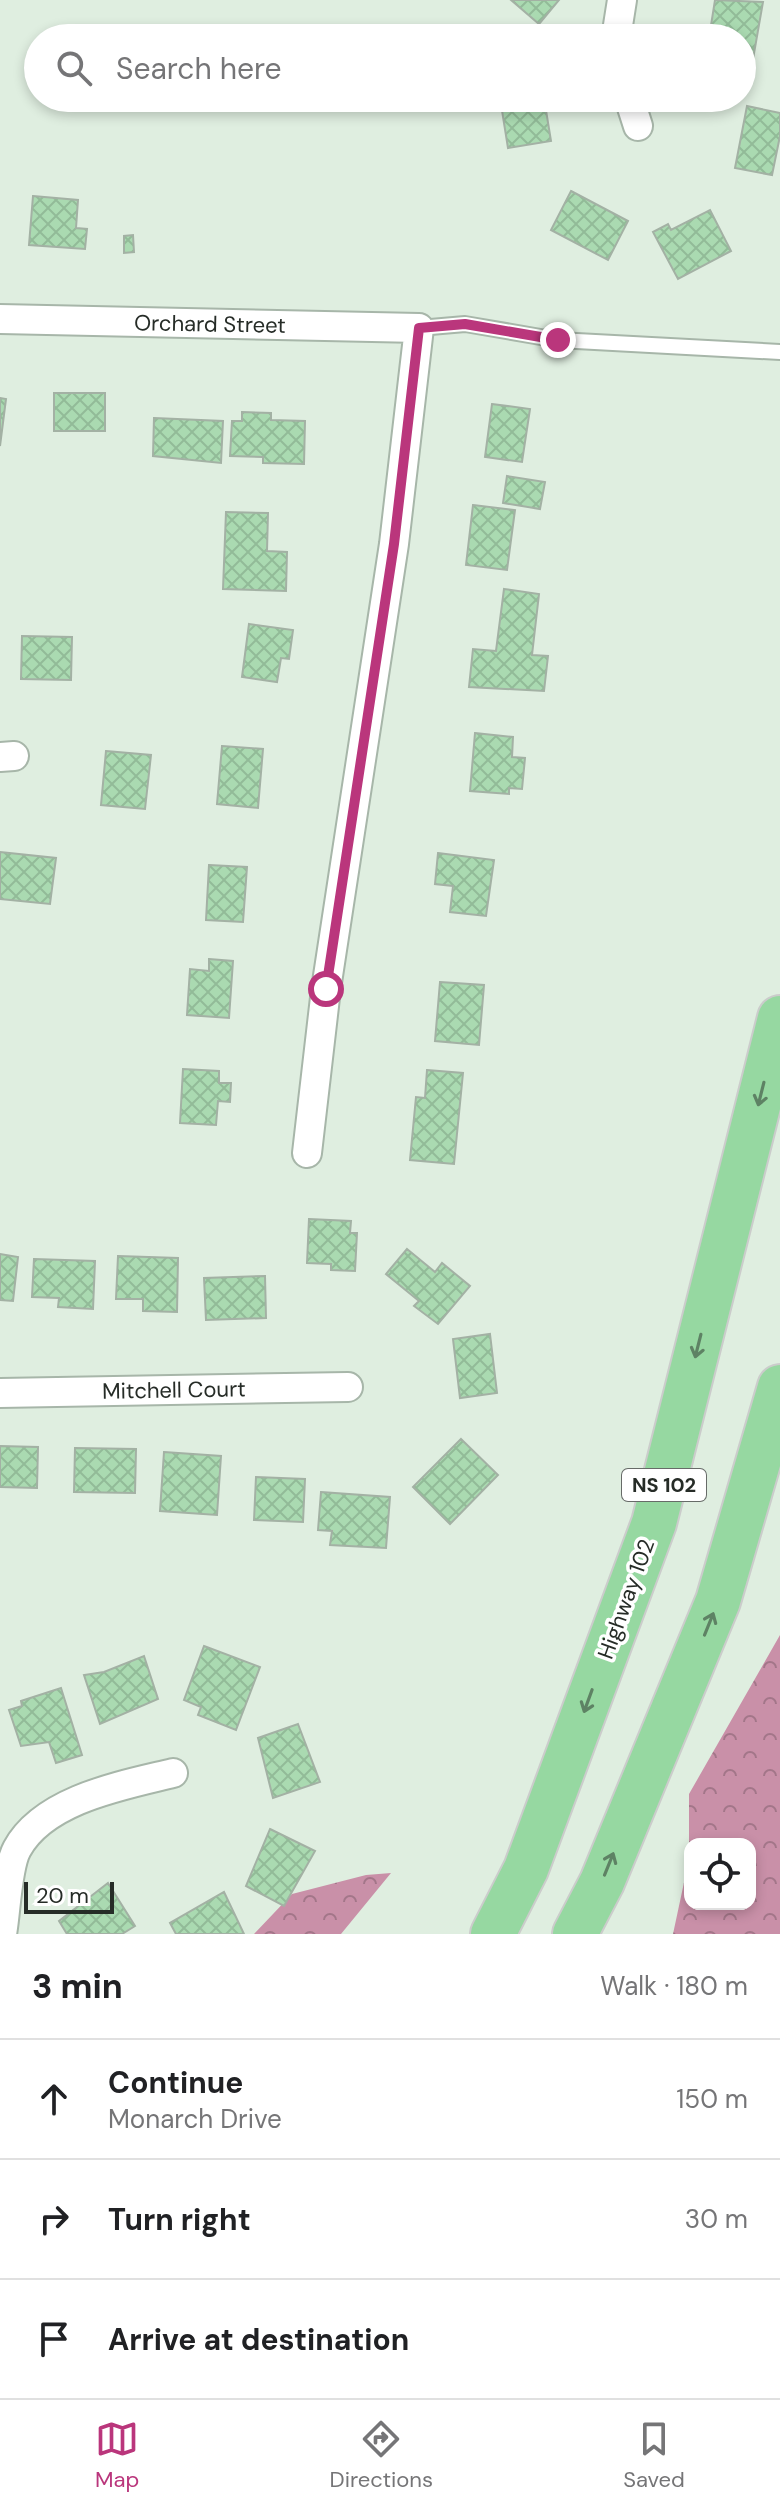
<!DOCTYPE html>
<html lang="en">
<head>
<meta charset="utf-8">
<style>
	body { margin:0; font-family:"DM Sans",sans-serif; background:#f6f6f6; color:#202124 }
	.controls { position:absolute; right:24px; bottom:24px; display:grid; overflow:hidden; border-radius:16px; box-shadow:0 4px 12px #0003 }
	.controls button { width:72px; height:72px; display:grid; place-items:center; padding:0; border:0; border-bottom:2px solid #e0e0e0; background:#fff; color:#202124; font:40px sans-serif }
	.scale { position:absolute; left:24px; bottom:20px; width:90px; box-sizing:border-box; padding-left:8px; border:4px solid #262c27; border-top:0; font-size:22px; line-height:28px; white-space:nowrap; color:#262c27; -webkit-text-stroke:6px #fff; paint-order:stroke }
	.stop { position:absolute; width:24px; height:24px; margin:-18px; border:6px solid #ba367c; border-radius:50%; background:#fff }
	.stop.end { background:#ba367c; border-color:#fff; box-shadow:0 2px 8px #0008 }
	.list { margin:0; padding:0; list-style:none }
	h2 { display:flex; justify-content:space-between; align-items:center; height:104px; margin:0; padding:0 32px; font-size:34px }
	h2 small { font-size:26px; font-weight:400; color:#757577 }
	.list li { display:grid; grid-template-columns:52px 1fr auto; gap:24px; align-items:center; box-sizing:border-box; height:120px; padding:0 32px; border-top:2px solid #e0e0e0 }
	.list b { display:block; font-size:30px; white-space:nowrap }
	.list p { margin:0; font-size:26px; white-space:nowrap; color:#757577 }
	.list em { font-size:26px; font-style:normal; color:#757577 }
	.icon { flex:none; width:44px; height:44px; fill:none; stroke:currentColor; stroke-width:2; stroke-linecap:round; stroke-linejoin:round }
	.map { position:relative; flex:none; width:780px; height:1934px; overflow:hidden }
	.search { position:absolute; background:#fff; box-shadow:0 4px 12px #0003; left:24px; right:24px; top:24px; height:88px; display:flex; align-items:center; gap:20px; box-sizing:border-box; padding:0 28px; border-radius:44px; color:#757577; font-size:30px }
	.sheet { height:464px; background:#fff }
	nav { display:flex; justify-content:space-around; align-items:center; box-sizing:border-box; height:112px; border-top:2px solid #e0e0e0; background:#fff; font-size:22px; color:#757577 }
	nav a { display:grid; justify-items:center; gap:4px }
	nav .on { color:#ba367c }
	.map>svg:first-child { display:block }
</style>
</head>
<body>
<div class="map">
<svg width="780" height="1934" viewBox="0 0 780 1934">
	<defs>
		<pattern id="forest-crowns" width="20" height="18" patternUnits="userSpaceOnUse" patternTransform="scale(2)"><rect width="20" height="18" fill="#c990a8"/><path d="M2 6a3 3 0 1 1 6 0M12 15a3 3 0 1 1 6 0" fill="none" stroke="#a37689"/></pattern>
		<pattern id="building-cross-hatch" width="8" height="8" patternUnits="userSpaceOnUse" patternTransform="scale(2)"><rect width="8" height="8" fill="#aadab1"/><path d="M0 0l8 8M0 8l8-8" fill="none" stroke="#92bb98"/></pattern>
	</defs>
	<rect width="100%" height="100%" fill="#dfeee0"/>
	<path fill="url(#forest-crowns)" fill-rule="evenodd" d="M780 1635V1934H673L689 1859V1794ZM690 1844H750V1904H690Z
		M391 1873 341 1934H254L292 1894 366 1875Z"/>
	<path fill="url(#building-cross-hatch)" stroke="#a3b1a4" stroke-width="2" d="M511 0H559L539 24Z
		M715 0 763 2 752 65 742 64V38H709Z
		M500 98H544L551 141 508 148Z
		M747 106 780 113V136L772 175 735 168Z
		M571 191 628 221 608 260 551 230Z
		M33 196 78 200 76 228 87 229 85 249 29 245Z
		M710 210 731 251 678 279 653 232 668 224 671 230Z
		M133 235 134 252 124 253V236Z
		M54 393H105V431H54Z
		M0 398 6 399 0 446Z
		M492 404 530 409 522 462 485 457Z
		M242 412 271 413V420L305 421 304 464 263 463V457L230 456 232 421H242Z
		M154 418 223 421 221 463 153 456Z
		M507 476 545 482 540 509 503 503Z
		M473 505 515 510 507 570 466 565Z
		M226 512 268 513 267 551 287 552 286 591 223 589Z
		M504 589 539 594 532 655 548 656 544 691 469 687 473 649 496 651Z
		M249 624 293 630 289 659 281 658 277 682 242 677Z
		M22 636 72 637 71 680 21 679Z
		M475 733 513 737 512 757 525 758 522 789 509 788V794L470 791Z
		M222 746 263 749 258 808 217 804Z
		M106 751 151 755 145 809 101 805Z
		M0 852 56 858 50 904 0 899Z
		M438 853 494 860 486 916 450 912 453 886 435 884Z
		M209 865 247 867 243 922 206 920Z
		M209 959 233 961 229 1018 187 1015 190 969 209 971Z
		M440 982 484 985 479 1045 435 1041Z
		M183 1069 219 1071V1083H231L230 1102 218 1101 216 1125 180 1123Z
		M427 1070 463 1073 454 1164 410 1160 416 1097 425 1098Z
		M309 1219 351 1221 350 1233H357L355 1271 331 1270V1264L307 1263Z
		M407 1249 435 1272 442 1263 470 1286 438 1324 414 1306 419 1301 386 1274Z
		M0 1254 18 1257 13 1301 0 1300Z
		M118 1256 178 1258 177 1312 143 1311V1299H116Z
		M34 1259 95 1261 93 1309 58 1307 59 1298 32 1297Z
		M265 1276 266 1318 206 1320 204 1278Z
		M490 1334 497 1393 460 1398 453 1339Z
		M461 1439 498 1475 450 1524 413 1487Z
		M0 1446 38 1447 37 1488 0 1487Z
		M75 1448 136 1449 135 1493 74 1492Z
		M164 1452 221 1456 217 1515 160 1511Z
		M256 1477 305 1479 303 1522 254 1520Z
		M321 1492 390 1497 386 1548 330 1545 332 1531 318 1530Z
		M204 1646 260 1667 236 1730 198 1715 201 1707 184 1700Z
		M144 1656 158 1699 100 1724 84 1675 104 1672Z
		M61 1688 82 1755 56 1763 49 1742 21 1746 9 1710 22 1706 21 1701Z
		M298 1724 320 1782 273 1798 258 1738Z
		M270 1829 315 1851 284 1906 246 1886Z
		M108 1883 135 1926 122 1934H67L59 1921Z
		M224 1892 244 1934H176L170 1923Z"/>
	<g fill="none" stroke-linecap="round" stroke-linejoin="round">
		<defs>
			<path id="service" d="M419 328 465 324 558 340 780 352"/>
			<path id="minor" d="M616 38 622 0
				M629 98 638 126
				M0 319 419 328 394 544 326 989 307 1153
				M0 757 14 756
				M0 1393 348 1387
				M2 1934C6 1913 7 1867 17 1849 44 1799 124 1785 173 1773"/>
			<path id="motorway" d="M493 1934 526 1869 654 1523 780 1018
				M575 1934 602 1882 718 1601 780 1387"/>
		</defs>
		<use href="#service" stroke="#a7b6a9" stroke-width="18"/>
		<use href="#minor" stroke="#a7b6a9" stroke-width="32"/>
		<use href="#motorway" stroke="#cbcccb" stroke-width="48"/>
		<use href="#service" stroke="#fff" stroke-width="14"/>
		<use href="#minor" stroke="#fff" stroke-width="28"/>
		<use href="#motorway" stroke="#96d8a1" stroke-width="44"/>
	</g>
	<defs><path id="oneway-shaft" d="M-6 0H5M1.5-3L5.5 0L1.5 3" fill="none" stroke-width="1.6" stroke-linecap="round" stroke-linejoin="round" transform="scale(2)"/></defs>
	<g stroke="#5e8264">
		<use href="#oneway-shaft" transform="translate(761 1094) rotate(104)"/>
		<use href="#oneway-shaft" transform="translate(698 1346) rotate(104)"/>
		<use href="#oneway-shaft" transform="translate(709 1624) rotate(-68)"/>
		<use href="#oneway-shaft" transform="translate(588 1701) rotate(110)"/>
		<use href="#oneway-shaft" transform="translate(609 1864) rotate(-68)"/>
	</g>
	<g fill="none" stroke-linecap="round" stroke-linejoin="round">
		<path stroke="#ba367c" stroke-width="10" d="M326 989 394 544 419 328 465 324 558 340"/>
	</g>
	<g text-anchor="middle" dominant-baseline="central" stroke-width="7" stroke-linejoin="round" paint-order="stroke">
		<rect fill="#fff" stroke="#676b68" stroke-width="2" x="622" y="1469" width="84" height="32" rx="6"/>
		<g font-size="20" font-weight="bold" fill="#262c27">
			<text x="664" y="1485">NS 102</text>
		</g>
		<g font-size="22" fill="#262c27" stroke="#fff">
			<text transform="translate(210 324) rotate(1)">Orchard Street</text>
			<text transform="translate(174 1390) rotate(-1)">Mitchell Court</text>
			<text transform="translate(626 1599) rotate(-70)">Highway 102</text>
		</g>
	</g>
</svg>
<div class="controls">
<button><svg class="icon" aria-label="locate" viewBox="0 0 24 24"><circle cx="12" cy="12" r="6"/><path d="M12 2v4M12 18v4M2 12h4M18 12h4"/></svg></button>
</div>
<div class="scale">20 m</div>
<div class="stop" style="left:326px;top:989px"></div>
<div class="stop end" style="left:558px;top:340px"></div>
<div class="search"><svg class="icon" aria-label="search" viewBox="0 0 24 24"><circle cx="10" cy="10" r="6"/><path d="M15 15l6 6"/></svg>Search here</div>
</div>
<section class="sheet">
<h2>3 min<small>Walk · 180 m</small></h2>
<ul class="list">
<li><svg class="icon" aria-label="ahead" viewBox="0 0 24 24"><path d="M12 20V5M6 11l6-6 6 6"/></svg><div><b>Continue</b><p>Monarch Drive</p></div><em>150 m</em></li>
<li><svg class="icon" aria-label="right" viewBox="0 0 24 24"><path d="M7 20v-9h11M14 6l5 5-5 5"/></svg><div><b>Turn right</b></div><em>30 m</em></li>
<li><svg class="icon" aria-label="arrive" viewBox="0 0 24 24"><path d="M6 21V4h12l-3 4 3 4H6"/></svg><div><b>Arrive at destination</b></div></li>
</ul>
</section>
<nav>
<a class="on"><svg class="icon" aria-label="map" viewBox="0 0 24 24"><path d="M3 6l6-2 6 2 6-2v14l-6 2-6-2-6 2zM9 4v14M15 6v14"/></svg>Map</a>
<a><svg class="icon" aria-label="directions" viewBox="0 0 24 24"><path d="M12 3l9 9-9 9-9-9zM9 14v-3h6M13 9l2 2-2 2"/></svg>Directions</a>
<a><svg class="icon" aria-label="saved" viewBox="0 0 24 24"><path d="M7 4h10v16l-5-4-5 4z"/></svg>Saved</a>
</nav>
</body>
</html>
